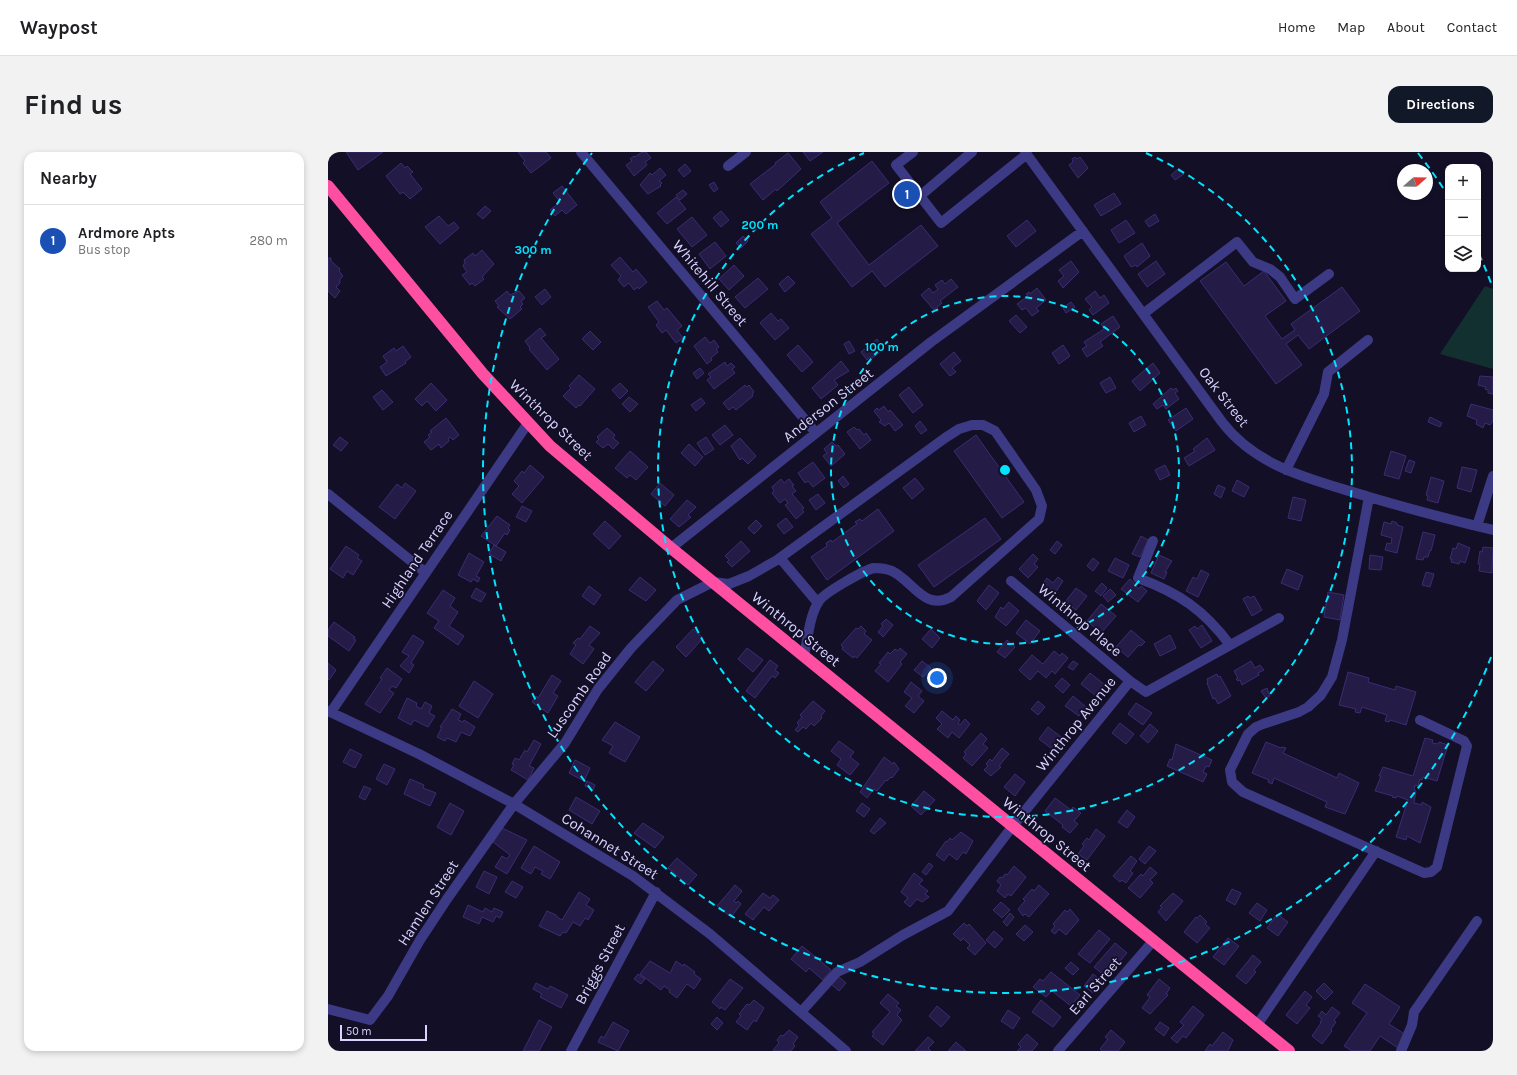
<!DOCTYPE html>
<html lang="en">
<head>
<meta charset="utf-8">
<style>
	body { margin:0; font-family:Karla,sans-serif; background:#f2f2f2; color:#202124 }
	.controls { position:absolute; right:12px; top:12px; display:grid; overflow:hidden; border-radius:8px; box-shadow:0 2px 6px #0003 }
	.controls button { width:36px; height:36px; display:grid; place-items:center; padding:0; border:0; border-bottom:1px solid #e0e0e0; background:#fff; color:#202124; font:20px sans-serif }
	.compass { position:absolute; left:1069px; top:12px; width:36px; height:36px; border-radius:50%; background:#fff; box-shadow:0 2px 6px #0003; rotate:70deg }
	.scale { position:absolute; left:12px; bottom:10px; width:87px; box-sizing:border-box; padding-left:4px; border:2px solid #d9d4ff; border-top:0; font-size:11px; line-height:14px; white-space:nowrap; color:#d9d4ff; -webkit-text-stroke:3px #130f26; paint-order:stroke }
	.you { position:absolute; left:609px; top:526px; width:14px; height:14px; margin:-10px; border:3px solid #fff; border-radius:50%; background:#1a73e8; box-shadow:0 0 0 6px #1a73e833 }
	.badge { display:grid; place-items:center; width:26px; height:26px; border-radius:50%; background:#111827; color:#fff; font-size:13px; font-weight:700 }
	.pin { position:absolute; translate:-50% -50%; border:2px solid #fff; box-shadow:0 1px 4px #0006 }
	.list { margin:0; padding:0; list-style:none }
	h2 { display:flex; justify-content:space-between; align-items:center; height:52px; margin:0; padding:0 16px; font-size:17px }
	h2 small { font-size:13px; font-weight:400; color:#757577 }
	.list li { display:grid; grid-template-columns:26px 1fr auto; gap:12px; align-items:center; box-sizing:border-box; height:72px; padding:0 16px; border-top:1px solid #e0e0e0 }
	.list b { display:block; font-size:15px; white-space:nowrap }
	.list p { margin:0; font-size:13px; white-space:nowrap; color:#757577 }
	.list em { font-size:13px; font-style:normal; color:#757577 }
	.icon { flex:none; width:22px; height:22px; fill:none; stroke:currentColor; stroke-width:2; stroke-linecap:round; stroke-linejoin:round }
	.map { position:relative; flex:none; width:1165px; height:899px; overflow:hidden; border-radius:12px }
	header { display:flex; align-items:center; gap:24px; box-sizing:border-box; height:56px; padding:0 20px; background:#fff; border-bottom:1px solid #e0e0e0 }
	header strong { font-size:19px }
	nav { display:flex; gap:22px; margin-inline-start:auto; font-size:14px }
	.intro { display:flex; align-items:center; justify-content:space-between; box-sizing:border-box; height:96px; padding:0 24px }
	h1 { margin:0; font-size:28px }
	.button { padding:10px 18px; border-radius:12px; background:#111827; color:#fff; font-size:14px; font-weight:700 }
	main { display:flex; gap:24px; padding:0 24px }
	aside { flex:1; background:#fff; border-radius:12px; box-shadow:0 2px 6px #0003 }
	.map>svg:first-child { display:block }
</style>
</head>
<body>
<header>
<strong>Waypost</strong>
<nav><a>Home</a><a>Map</a><a>About</a><a>Contact</a></nav>
</header>
<div class="intro"><h1>Find us</h1><a class="button">Directions</a></div>
<main>
<aside>
<h2>Nearby<small></small></h2>
<ul class="list">
<li><span class="badge" style="background:#1a4fb4">1</span><div><b>Ardmore Apts</b><p>Bus stop</p></div><em>280 m</em></li>
</ul>
</aside>
<div class="map">
<svg width="1165" height="899" viewBox="0 0 1165 899">
	<rect width="100%" height="100%" fill="#130f26"/>
	<path fill="#12302f" d="M1157 134 1165 137V217L1112 202Z"/>
	<path fill="#241b47" stroke="#3b2d73" d="M18 0H55L30 18Z
		M190 0H218L223 6 203 21 195 11 197 9Z
		M314 0H318L323 6 317 10 319 13 306 24 298 13 304 9 302 7 306 4 307 5Z
		M475 0H495L482 9Z
		M460 1 473 17 449 39 448 37 435 48 422 32 448 12 447 11Z
		M747 5 749 7 752 5 760 16 750 26 741 13 745 10 744 7Z
		M544 9 561 31 509 71 541 113 593 73 610 94 557 135 544 119 524 135 483 82 504 66 492 50Z
		M73 11 77 16 79 14 85 20 82 22 94 37 82 47 75 40 72 42 58 24Z
		M357 12 363 19 356 25 350 18Z
		M332 16 338 23 331 29 334 31 332 33 333 34 320 42 312 33 322 21 324 23Z
		M851 16 856 22 847 28 843 23Z
		M386 30 390 37 386 40 381 33Z
		M234 34 249 53 238 62 234 58 227 64 222 58 232 50 225 41Z
		M355 38 359 42 352 48 348 43Z
		M786 41 793 52 773 64 766 53Z
		M348 45 358 57 339 72 329 61Z
		M157 54 163 59 155 67 149 62Z
		M393 59 401 68 393 75 385 66Z
		M827 62 831 69 821 75 817 69Z
		M111 64 120 74 126 70 131 76 112 92 97 75Z
		M364 65 379 83 364 95 349 77Z
		M699 68 708 79 688 95 679 84Z
		M798 68 807 81 791 91 783 78Z
		M415 84 420 89 413 96 408 91Z
		M387 90 398 104 382 117 371 102Z
		M814 91 822 104 809 115 808 113 803 115 796 104Z
		M154 98 166 112 154 125 156 127 147 134 144 131 142 133 134 123 139 120 135 114 137 110 136 108 145 101 147 104Z
		M292 105 305 120 308 117 319 130 311 137 310 135 306 138 301 131 296 135 290 128 293 124 283 113Z
		M0 106H3V109L12 117 11 119 15 124 12 127V131L8 135 12 139 7 146 0 139Z
		M743 109 751 120 735 136 730 129 736 124 731 118Z
		M828 109 837 122 819 135 810 122Z
		M898 110 916 134 936 119 958 149 937 164 954 187 967 178 963 172 1014 135 1032 159 981 197 970 183 958 192 974 213 948 232 872 129Z
		M406 113 416 124 401 138 391 127Z
		M460 124 467 131 457 140 451 132Z
		M430 126 440 137 417 156 407 145Z
		M623 127 630 135 612 149 614 151 606 158 593 143 601 136 605 141 610 137 607 133 614 128 617 132Z
		M709 136 718 148 708 156 711 159 704 164 698 156 694 158 689 152 700 144 698 142 701 140 702 142Z
		M217 137 223 145 214 153 207 145Z
		M179 139 182 143 191 139 197 146 193 149 195 152 192 155 194 157 182 167 169 155 171 154 167 149Z
		M767 139 772 146 776 143 781 151 765 163 761 158 764 155 757 147Z
		M329 149 336 158 339 156 354 174 349 178 355 186 348 191 338 178 334 181 328 173 331 170 320 155Z
		M743 150 747 155 738 161 735 156Z
		M443 161 450 169 453 167 461 176 447 188 432 171Z
		M688 163 699 175 692 181 681 169Z
		M785 164 792 175 772 190 775 194 759 205 754 197 759 194 756 190 776 177 773 172Z
		M212 176 218 183 213 186 231 207 219 218 201 197 202 196 197 189Z
		M262 179 273 190 265 198 254 187Z
		M377 185 382 191 386 188 391 195 388 197 390 200 383 206 384 208 379 212 366 194Z
		M549 187 556 197 543 207 542 205 539 208 533 200Z
		M521 189 527 199 521 202 516 192Z
		M470 193 485 210 474 220 459 203Z
		M735 193 742 204 731 212 724 201Z
		M75 194 83 205 77 210 78 211 58 224 52 215 59 210 55 204 66 196 68 199Z
		M626 200 633 209 624 216 628 220 622 224 612 212Z
		M513 209 521 219 506 228 510 233 493 247 484 236Z
		M397 210 399 214 403 211 407 215 404 217 407 221 386 237 379 228 383 225 380 222Z
		M825 211 832 221 812 239 804 229Z
		M372 216 376 221 369 227 365 221Z
		M251 223 267 237 252 254 251 253 248 256 235 244 243 236 241 234Z
		M1152 224 1165 225V242L1160 241V238L1157 237 1158 235 1150 233Z
		M782 225 788 236 778 241 772 231Z
		M103 231 119 248 108 259 99 249 94 254 87 247Z
		M292 231 300 239 292 247 284 238Z
		M417 233 419 235 421 233 426 240 424 242 425 244 408 258 405 255 401 258 395 251Z
		M581 235 595 253 585 261 571 243Z
		M843 236 845 238 848 236 850 239 847 241 851 247 838 257 835 253 829 257 825 252Z
		M54 238 65 250 55 258 45 245Z
		M301 245 310 252 302 260 294 252Z
		M373 246 377 251 368 259 363 253Z
		M1143 252 1165 258V269L1162 273 1157 271 1155 276 1148 272 1149 268 1139 264Z
		M556 254 560 260 562 258 575 273 567 279 561 271 557 274 551 270 553 268 546 259 549 256 551 258Z
		M858 256 865 267 848 279 840 268Z
		M813 264 818 273 806 280 801 271Z
		M1102 265 1114 271 1112 275 1100 270Z
		M118 266 131 283 125 288 122 285 120 287 121 289 113 296 111 292 103 298 96 290 102 285 100 283 104 280 102 279Z
		M592 269 599 278 593 282 587 274Z
		M397 273 405 283 392 293 384 283Z
		M526 275 529 278 531 277 536 283 538 281 543 288 532 297 519 280Z
		M279 276 287 283 285 286 291 291 285 297 280 292 275 296 268 290 271 287 269 285Z
		M648 283 696 350 674 366 626 299Z
		M12 285 20 291 13 299 5 293Z
		M378 285 386 297 377 303 369 291Z
		M412 286 428 304 420 312 414 306 412 308 403 294Z
		M879 286 887 298 861 314 856 306 867 299 865 297Z
		M504 290 508 294 510 293 517 302 503 314 495 304 499 301 496 297Z
		M361 292 375 305 367 314 353 301Z
		M302 299 320 315 308 328 302 323 299 326 287 316Z
		M1063 299 1078 304 1071 327 1056 323Z
		M1081 308 1087 310 1083 321 1077 319Z
		M485 310 497 326 485 335 480 329 477 331 470 321Z
		M202 313 216 325 194 351 184 342 191 334 186 329 194 319 196 321Z
		M837 313 842 323 832 328 827 318Z
		M1134 315 1149 318 1143 340 1129 336Z
		M515 324 521 332 516 336 510 329Z
		M1103 325 1116 329 1110 351 1099 348 1100 344 1098 343Z
		M587 326 596 337 584 347 575 336Z
		M453 327 456 331 461 327 466 333 464 334 468 339 464 342 476 356 474 357 476 360 468 367 457 353 460 351 457 347 452 351 444 341 446 339 444 335Z
		M909 328 921 335 916 345 904 339Z
		M77 331 88 339 67 367 51 355 69 332 74 336Z
		M332 331 346 343 337 354 323 342Z
		M890 333 897 336 893 346 886 342Z
		M490 342 497 351 488 358 481 348Z
		M965 345 978 348 973 369 960 366Z
		M359 348 368 355 360 363 363 365 351 375 342 367Z
		M194 354 204 359 198 370 188 365Z
		M550 357 566 379 499 428 483 405 499 394 498 391 503 388 504 390 529 372 527 370 532 367 534 369Z
		M169 364 182 373 180 376 182 378 179 383 177 381 168 394 153 384Z
		M458 366 465 375 456 382 449 373Z
		M657 366 673 387 606 435 590 413Z
		M428 368 434 374 426 382 420 376Z
		M277 369 293 384 281 397 265 382Z
		M1064 369 1069 371V373L1075 375 1069 401 1057 398 1059 391 1063 392 1064 386 1053 383 1056 370 1063 372Z
		M1095 380 1107 383 1103 399 1102 398 1100 405H1096L1095 408 1088 407Z
		M813 384 820 388 812 405 804 402Z
		M413 389 422 399 404 415 399 410 401 408 397 404Z
		M729 389 734 393 727 402 722 398Z
		M1130 391 1142 396 1137 411 1132 409 1131 412 1123 410 1124 407H1122L1125 396 1128 397Z
		M166 393 178 400 173 409 161 402Z
		M18 394 31 403 29 406 34 409 25 423 19 419 15 426 2 417Z
		M1155 395 1165 396 1164 421 1151 419 1152 412H1150L1152 399 1154 400Z
		M141 401 156 410 148 424 152 426 150 430 145 427 143 430 130 423Z
		M705 402 710 407 706 412 710 415 700 426 691 417Z
		M831 403 844 409 837 420H839L836 427 823 421Z
		M1042 403 1055 405 1053 418 1041 417Z
		M765 406 771 411 765 419 759 414Z
		M787 406 801 413 795 426 780 419Z
		M959 417 975 424 970 438 953 431Z
		M873 418 881 422 870 445 858 439 865 425 869 427Z
		M1098 420 1106 422 1102 435 1094 433Z
		M312 425 328 438 318 449 301 438Z
		M730 425 735 429 725 444 713 435 719 426 725 431Z
		M802 427 811 437 813 434 819 439 810 450 793 437Z
		M774 431 779 436 773 444 767 439Z
		M661 433 671 441 658 458 649 449Z
		M261 434 273 443 266 453 254 444Z
		M148 436 158 442 153 450 143 445Z
		M748 436 759 444 748 458 737 450Z
		M782 437 788 443 780 450 775 444Z
		M115 438 127 446 122 454 130 460 121 474 136 484 130 493 106 476 111 469 99 461Z
		M1000 440 1016 443 1012 468 996 465Z
		M920 444 922 446 926 444 934 458 924 464 915 447Z
		M681 450 691 459 678 474 667 465 673 455 675 457Z
		M773 452 788 464 773 481 759 469Z
		M558 467 565 473 555 485 550 480 555 474 553 472Z
		M698 468 712 479 702 492 688 481Z
		M6 470 27 485 25 486 28 488 21 499 0 484V478Z
		M874 473 884 489 873 496 861 478 867 474 869 477Z
		M262 474 272 481 261 493 266 497 255 512 242 502 248 493 245 491 250 486 252 487Z
		M533 474 538 479 536 482 544 488 529 506 526 504 525 506 514 497 515 495 513 493 528 476 530 477Z
		M365 477 375 486 358 505 348 495Z
		M603 477 612 486 604 496 594 487Z
		M803 478 817 490 813 494 811 493 800 505 788 495Z
		M85 483 96 490 83 511 86 513 81 521 72 514 81 504 74 500Z
		M842 483 848 496 832 504 826 492Z
		M679 488 687 495 677 506 669 500Z
		M419 496 435 508 425 520 410 507Z
		M572 496 579 502 572 510 574 512 560 530 547 519 553 512 551 511 560 500 562 502 567 497 570 499Z
		M726 499 732 504 734 501 740 506 727 522 724 519 718 526 710 519 702 528 691 518 704 503 715 512Z
		M442 508 450 514 447 518 451 521 447 526 444 524 427 546 418 539Z
		M325 509 336 518 318 539 307 530Z
		M594 509 603 516 595 525 586 518Z
		M745 509 750 512 745 518 740 515Z
		M923 509 927 516 932 513 936 518 930 521 931 523 914 533 912 528 910 529 908 527 910 526 906 519Z
		M0 511 8 518 1 528 0 527Z
		M59 516 74 527 68 536 64 534 61 538 66 541 52 561 37 552 54 527 52 526Z
		M1020 520 1041 526 1040 530 1067 538 1068 534 1088 540 1078 573 1062 568 1061 570 1057 569 1059 563 1034 555 1032 561 1027 560 1028 557 1011 553Z
		M762 521 777 533 768 544 753 532Z
		M889 522 890 525 892 524 903 544 890 552 887 546 885 547 879 531 880 530 879 527Z
		M224 523 233 529 225 541 230 544 220 561 204 550 208 544 210 546Z
		M734 526 742 533 735 541 727 534Z
		M146 529 165 542 150 566 131 554Z
		M583 530 594 539 590 544 596 549 586 561 577 554 584 546 576 540Z
		M939 536 942 544 938 546 933 539Z
		M745 544 758 555 751 564 737 554Z
		M79 546 89 551 88 554 93 557 97 550 104 554 101 561 107 564 100 575 86 568 83 573 70 566Z
		M485 549 497 559 493 564 494 566 486 574 483 571 478 577 475 575 470 580 467 578 471 573 469 571 474 565 472 563Z
		M710 549 717 555 710 563 703 557Z
		M808 551 824 561 815 573 800 562Z
		M124 557 133 562 130 568 135 570 136 568 147 575 142 584 133 580 128 590 119 586 117 589 109 585 114 575H112Z
		M614 559 625 568 628 564 632 568 630 571 632 573 637 567 642 572 631 586 624 580 620 586 609 577 614 572 608 566Z
		M287 570 312 585 297 610 281 601 285 594 274 588Z
		M792 571 806 582 798 592 784 581Z
		M822 572 830 579 820 591 812 584Z
		M720 575 737 588 728 600 711 587Z
		M653 581 659 587 655 592 660 596 644 614 635 606 638 602 636 600Z
		M1097 586 1105 588 1104 591 1110 592 1111 590 1120 593 1109 629 1095 625 1094 628 1092 627 1090 634 1087 633 1086 638 1088 639 1086 651 1094 653V650L1103 655 1092 691 1079 684 1078 688 1068 685 1080 648 1069 644 1068 646 1064 645 1065 644 1047 639 1053 624H1051L1055 615 1085 624Z
		M206 588 213 592 201 614 206 616 200 628 183 618 186 613 184 612 187 606 191 608 197 598 199 600Z
		M511 589 526 600 522 605 531 612 522 623 509 613 513 607 503 599Z
		M938 590 953 596 954 595 958 596 955 601 1009 626 1011 621 1031 631 1017 662 997 655 999 650 946 626 944 632 940 630 941 628 924 621Z
		M848 592 884 608 881 615 878 614 875 620 879 622 875 630 839 614 842 607 844 608Z
		M674 596 681 602 671 614 673 615 663 624 656 618 660 614 658 612 662 607 664 609Z
		M22 597 34 603 27 616 15 610Z
		M556 605 565 612 566 610 571 617 564 626 563 625 559 629 558 628 549 639 546 637 539 646 532 640Z
		M247 608 262 616 256 629 241 621Z
		M56 612 67 617 59 633 48 627Z
		M687 622 697 630 687 644 676 635Z
		M82 627 96 633 95 636 108 641 102 654 76 642Z
		M259 629 267 633 265 638 257 634Z
		M36 634 43 637 37 648 31 645Z
		M596 639 607 648 593 663 583 654Z
		M248 645 272 659 264 672 241 658Z
		M727 646 743 658 745 655 753 661 746 669 750 672 742 681 734 675 735 673 717 659Z
		M122 651 136 659 123 683 109 675Z
		M534 651 542 657 536 665 528 659Z
		M799 658 807 665 799 676 790 670Z
		M552 666 558 671 546 682 542 679Z
		M315 671 336 685 327 696 306 681Z
		M174 676 199 688 179 722 167 715 174 704 179 707 182 703 165 690Z
		M768 677 777 684 759 708 750 702 756 694 754 692 759 686 761 688Z
		M633 680 645 689 638 702 635 700 629 708 621 702 616 709 608 703 618 689 619 690 622 686 624 688Z
		M206 694 232 710 222 727 213 722 215 719 207 715 203 722 193 716Z
		M821 694 828 699 817 712 811 707Z
		M803 704 809 709 802 719 805 721 798 731 794 728 792 730 785 724Z
		M349 706 369 723 360 733 340 716Z
		M601 711 605 714 598 723 594 720Z
		M686 714 698 725 683 744 680 742 677 746 669 739 673 733 669 729 672 725 674 726 677 722 679 723Z
		M822 715 829 721 822 728 825 731 812 746 800 736 813 722 815 724Z
		M156 719 169 725 161 742 148 735Z
		M586 721 595 728 591 732 600 739 597 742 601 745 594 750 589 747 582 755 576 750 580 746 573 740Z
		M184 729 195 735 188 746 177 740Z
		M407 733 414 739 406 749 408 751 410 749 413 752 403 765 389 754Z
		M711 733 721 742 701 765 697 762 695 764 690 757 697 749 695 747 704 737 706 739Z
		M904 737 913 741 907 753 898 748Z
		M251 740 262 747 258 753 266 758 260 768 257 766 252 774 245 770 238 781 235 780 232 784 211 774 219 759 228 763 229 765 234 768Z
		M435 741 442 746 445 743 451 748 441 759 436 755 425 768 417 762Z
		M845 741 855 749 838 769 830 760 834 755 832 754Z
		M673 750 682 758 674 766 665 758Z
		M929 751 939 758 932 769 921 761Z
		M140 753 155 760 157 756 164 760 166 756 175 760 172 766 168 764 165 770 154 765 151 772 135 765Z
		M742 757 751 768 738 783 731 777 727 782 723 779 727 774 725 772 737 758 739 760Z
		M682 761 686 765 679 774 675 770Z
		M949 762 960 770 950 784 939 776Z
		M872 763 879 770 877 772 882 776 869 791 856 780 868 765 869 766Z
		M636 771 639 774 641 772 658 791 647 803 639 796 642 793 635 786 633 789 625 782Z
		M697 773 705 780 696 789 688 782Z
		M771 778 782 787 762 811 750 802Z
		M666 779 675 787 667 796 658 788Z
		M900 786 911 794 896 813 885 805Z
		M787 791 799 801 778 825 766 815Z
		M474 794 503 818 495 828 481 816 478 820 463 807Z
		M925 803 933 810 926 818 928 820 918 832 908 824Z
		M322 809 342 821 348 809 355 814 356 812 367 820 366 822 373 827 366 837 359 832 349 846 341 840 342 838 336 834 333 838 312 822Z
		M743 810 751 817 745 823 737 816Z
		M723 820 752 843 743 854 724 839 718 845 705 835 712 827 715 829Z
		M310 822 317 827 313 832 306 827Z
		M765 822 774 829 765 841 756 834Z
		M510 824 518 831 511 839 503 832Z
		M402 827 415 836 397 858 393 855 392 857 384 850Z
		M831 827 842 836 838 842 840 843 822 862 814 856 822 845 819 843Z
		M208 831 220 837 222 834 240 843 233 856 212 845 214 842 205 837Z
		M996 831 1005 840 997 848 988 839Z
		M1037 832 1072 855 1061 872 1078 883 1070 896 1052 884 1042 899H1024L1016 894 1039 861 1024 851Z
		M977 839 984 845 978 853 982 856 969 872 958 863Z
		M560 842 571 851 568 854 573 858 569 863 574 868 555 893 544 884 546 882 544 880 562 860 552 851Z
		M426 848 436 856 428 870 426 868 419 878 408 870 413 864 411 862 419 852 421 853Z
		M713 848 733 865 725 875 704 860Z
		M609 854 622 865 613 875 601 864Z
		M865 854 876 863 858 886 855 884 849 891 843 886 856 873 852 870Z
		M1004 855 1012 861 1006 868 1008 870 1003 877 1004 879 994 892 984 884 993 871 992 870 994 867 990 864 994 859 998 863Z
		M680 858 692 866 685 877 673 869Z
		M389 865 395 871 389 878 383 872Z
		M211 868 224 875 211 899H195Z
		M285 870 301 879 290 899 270 890 273 884 276 886Z
		M832 870 841 876 836 884 827 877Z
		M461 878 470 885 465 892 467 894 463 899H447L445 898 451 891 449 888 453 883 455 884Z
		M783 878 797 890 790 899H774L772 897 780 887 777 885Z
		M895 880 905 888 900 899H877L882 892 884 894Z
		M699 882 710 892 704 899H689L693 895 690 892Z
		M600 885 606 890 600 896 603 899H587Z
		M628 890 638 899H620Z"/>
	<g fill="none" stroke-linecap="round" stroke-linejoin="round">
		<path stroke="#3d3a85" stroke-width="10" d="M253 0 488 281
			M585 0 568 13 613 71 699 2
			M697 0 894 270C930 317 987 328 1041 345 1082 357 1123 368 1165 378
			M400 14 418 0
			M592 44 644 0
			M815 162 909 90 925 110 942 117 952 125 967 147 1001 122
			M958 318 996 242 1000 220 1040 188
			M0 342 98 421
			M1041 345 1014 488 1004 525 993 543 980 555 971 560 935 572 928 575 920 582 902 618 904 630 915 640 1096 721 1103 720 1109 715 1139 594 1136 589 1092 568
			M1149 374 1165 324
			M825 389 810 426C851 441 876 458 902 493
			M343 396 603 190 755 79
			M452 406 490 451
			M683 429 802 529
			M0 559 91 602 186 652 305 724 382 782 518 899
			M3 560 200 271
			M0 857 42 868 60 844 92 788 119 747 186 652 237 591 270 537 303 496 349 448 385 430 401 432 421 424 449 408 617 286 631 277 644 273H655L667 279 708 338 714 354 711 367 623 445C596 459 586 430 564 419 559 417 551 416 546 416 536 418 496 441 491 449 481 464 480 487 476 504
			M473 860 509 820 532 810 575 783 620 759 684 675 802 529 818 540 951 466
			M929 873 1048 699
			M243 899 328 740
			M730 899 826 788
			M1073 899 1084 873 1086 860 1149 769"/>
		<path stroke="#ff4fa3" stroke-width="12" d="M0 34 155 222 222 294 343 396 961 899"/>
	</g>
	<g fill="none" stroke="#00e5ff" stroke-width="2" stroke-dasharray="7 5">
		<circle cx="677" cy="318" r="174"/>
		<path d="M818 1A347 347 0 1 1 536 1"/>
		<path d="M1163 505A521 521 0 1 1 264 1M1090 1A521 521 0 0 1 1119 42M1151 102A521 521 0 0 1 1163 131"/>
	</g>
	<g text-anchor="middle" dominant-baseline="central" stroke-width="3.5" stroke-linejoin="round" paint-order="stroke">
		<g font-size="15" fill="#d9d4ff" stroke="#130f26">
			<text transform="translate(382 131) rotate(50)">Whitehill Street</text>
			<text transform="translate(896 245) rotate(52)">Oak Street</text>
			<text transform="translate(500 253) rotate(-38)">Anderson Street</text>
			<text transform="translate(223 268) rotate(44)">Winthrop Street</text>
			<text transform="translate(89 407) rotate(-56)">Highland Terrace</text>
			<text transform="translate(752 468) rotate(40)">Winthrop Place</text>
			<text transform="translate(468 477) rotate(39)">Winthrop Street</text>
			<text transform="translate(251 543) rotate(-55)">Luscomb Road</text>
			<text transform="translate(748 572) rotate(-51)">Winthrop Avenue</text>
			<text transform="translate(719 682) rotate(39)">Winthrop Street</text>
			<text transform="translate(282 694) rotate(32)">Cohannet Street</text>
			<text transform="translate(100 751) rotate(-57)">Hamlen Street</text>
			<text transform="translate(272 812) rotate(-62)">Briggs Street</text>
			<text transform="translate(767 834) rotate(-49)">Earl Street</text>
		</g>
	</g>
	<circle cx="677" cy="318" r="6" fill="#00e5ff" stroke="#130f26" stroke-width="2"/>
	<g font-size="12" text-anchor="middle" font-weight="bold" fill="#00e5ff" stroke="#130f26" stroke-width="3.5" stroke-linejoin="round" paint-order="stroke">
		<text x="432" y="77">200 m</text>
		<text x="205" y="102">300 m</text>
		<text x="554" y="199">100 m</text>
	</g>
</svg>
<div class="controls">
<button>+</button>
<button>−</button>
<button><svg class="icon" aria-label="layers" viewBox="0 0 24 24"><path d="M12 4l9 5-9 5-9-5zM3 14l9 5 9-5"/></svg></button>
</div>
<svg class="compass" viewBox="-18 -18 36 36"><path d="M0-13l5 13h-10z" fill="#e53935"/><path d="M0 13l5-13h-10z" fill="#757577"/></svg>
<div class="scale">50 m</div>
<div class="you"></div>
<div class="pin badge" style="left:579px;top:42px;background:#1a4fb4">1</div>
</div>
</main>
</body>
</html>
